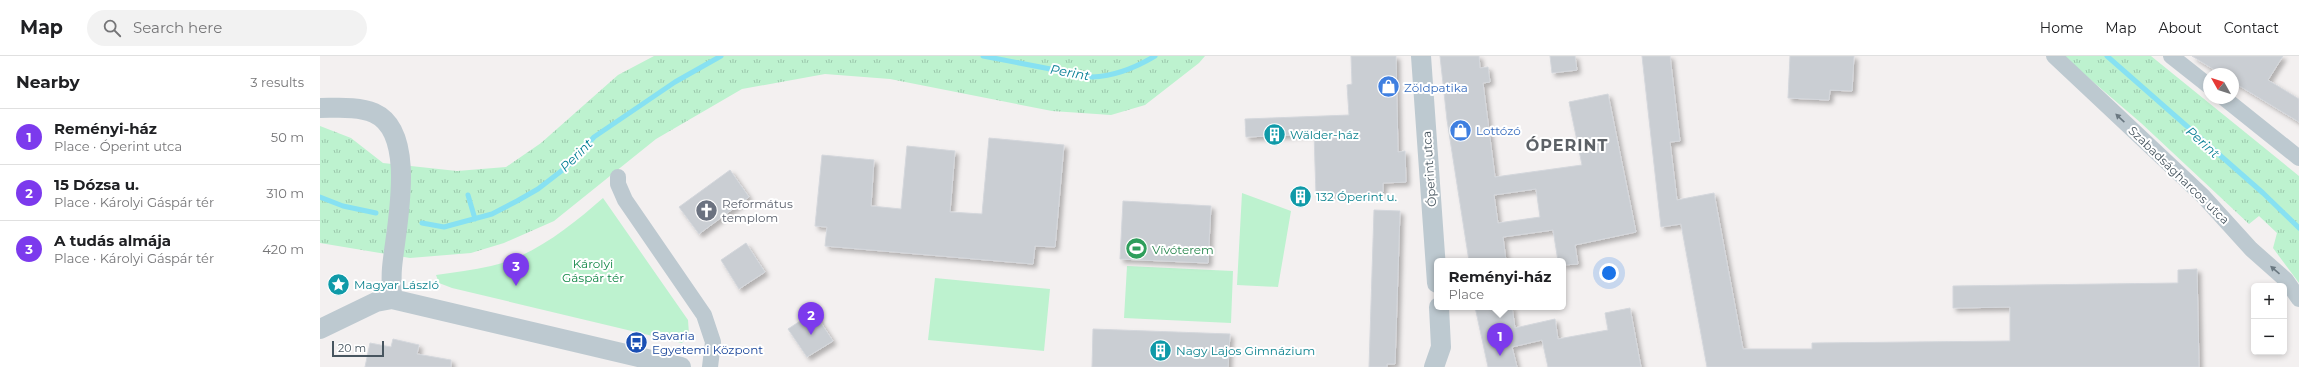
<!DOCTYPE html>
<html lang="en">
<head>
<meta charset="utf-8">
<style>
	body { margin:0; font-family:Montserrat,sans-serif; background:#f2f2f2; color:#202124 }
	.controls { position:absolute; right:12px; bottom:12px; display:grid; overflow:hidden; border-radius:6px; box-shadow:0 2px 6px #0003 }
	.controls button { width:36px; height:36px; display:grid; place-items:center; padding:0; border:0; border-bottom:1px solid #e0e0e0; background:#fff; color:#202124; font:20px sans-serif }
	.compass { position:absolute; left:1883px; top:12px; width:36px; height:36px; border-radius:50%; background:#fff; box-shadow:0 2px 6px #0003; rotate:309deg }
	.scale { position:absolute; left:12px; bottom:10px; width:52px; box-sizing:border-box; padding-left:4px; border:2px solid #47555f; border-top:0; font-size:11px; line-height:14px; white-space:nowrap; color:#47555f; -webkit-text-stroke:3px #fff; paint-order:stroke }
	.you { position:absolute; left:1289px; top:217px; width:14px; height:14px; margin:-10px; border:3px solid #fff; border-radius:50%; background:#1a73e8; box-shadow:0 0 0 6px #1a73e833 }
	.badge { display:grid; place-items:center; width:26px; height:26px; border-radius:50%; background:#7c3aed; color:#fff; font-size:13px; font-weight:700 }
	.pin { position:absolute; translate:-50% -33px; filter:drop-shadow(0 1px 2px #0008) }
	.pin::after { content:''; position:absolute; top:21px; width:14px; height:12px; background:inherit; clip-path:polygon(0 0,100% 0,50% 100%) }
	.popup { position:absolute; left:1114px; top:202px; width:132px; height:52px; box-sizing:border-box; display:grid; place-content:center; border-radius:6px; background:#fff; filter:drop-shadow(0 1px 3px #0005); font-size:13px; white-space:nowrap; color:#757577 }
	.popup b { font-size:15px; color:#202124 }
	.popup::after { content:''; position:absolute; left:50%; top:100%; margin-left:-8px; border:8px solid transparent; border-top-color:#fff }
	.list { margin:0; padding:0; list-style:none }
	h2 { display:flex; justify-content:space-between; align-items:center; height:52px; margin:0; padding:0 16px; font-size:17px }
	h2 small { font-size:13px; font-weight:400; color:#757577 }
	.list li { display:grid; grid-template-columns:26px 1fr auto; gap:12px; align-items:center; box-sizing:border-box; height:56px; padding:0 16px; border-top:1px solid #e0e0e0 }
	.list b { display:block; font-size:15px; white-space:nowrap }
	.list p { margin:0; font-size:13px; white-space:nowrap; color:#757577 }
	.list em { font-size:13px; font-style:normal; color:#757577 }
	.icon { flex:none; width:22px; height:22px; fill:none; stroke:currentColor; stroke-width:2; stroke-linecap:round; stroke-linejoin:round }
	.map { position:relative; flex:none; width:1979px; height:311px; overflow:hidden }
	header { display:flex; align-items:center; gap:24px; box-sizing:border-box; height:56px; padding:0 20px; background:#fff; border-bottom:1px solid #e0e0e0 }
	header strong { font-size:19px }
	nav { display:flex; gap:22px; margin-inline-start:auto; font-size:14px }
	.search { width:280px; height:36px; background:#f2f2f2; display:flex; align-items:center; gap:10px; box-sizing:border-box; padding:0 14px; border-radius:22px; color:#757577; font-size:15px }
	main { display:flex }
	aside { flex:1; background:#fff }
	.map>svg:first-child { display:block }
</style>
</head>
<body>
<header>
<strong>Map</strong>
<div class="search"><svg class="icon" aria-label="search" viewBox="0 0 24 24"><circle cx="10" cy="10" r="6"/><path d="M15 15l6 6"/></svg>Search here</div>
<nav><a>Home</a><a>Map</a><a>About</a><a>Contact</a></nav>
</header>
<main>
<aside>
<h2>Nearby<small>3 results</small></h2>
<ul class="list">
<li><span class="badge">1</span><div><b>Reményi-ház</b><p>Place · Óperint utca</p></div><em>50 m</em></li>
<li><span class="badge">2</span><div><b>15 Dózsa u.</b><p>Place · Károlyi Gáspár tér</p></div><em>310 m</em></li>
<li><span class="badge">3</span><div><b>A tudás almája</b><p>Place · Károlyi Gáspár tér</p></div><em>420 m</em></li>
</ul>
</aside>
<div class="map">
<svg width="1979" height="311" viewBox="0 0 1979 311">
	<defs>
		<pattern id="grass-tufts" width="24" height="20" patternUnits="userSpaceOnUse"><rect width="24" height="20" fill="#bdf2cf"/><path d="M3 7l-1-3M5 7V3M7 7l1-3M15 17l-1-3M17 17v-4M19 17l1-3" fill="none" stroke="#9bc7ab"/></pattern>
		<filter id="shadow"><feDropShadow dx="3.5" dy="3.5" stdDeviation="2" flood-color="#0004"/></filter>
	</defs>
	<rect width="100%" height="100%" fill="#f3f0f0"/>
	<path fill="url(#grass-tufts)" d="M334 0H885L879 7 825 49 791 59 732 55 570 23 505 18 422 33 336 83 234 165 184 187 151 197 90 202 0 187V70L31 82 63 107 137 115 186 111 221 87 298 19Z
		M1743 0H1831L1979 120V227L1953 192 1957 177 1939 160 1929 168 1821 67Z"/>
	<path fill="#bdf2cf" d="M922 137 971 155 958 231 917 229Z
		M283 142 368 264 369 278 362 287 132 232 119 227 116 219C135 216 153 214 171 210 214 200 251 170 283 142Z
		M807 210 913 215 911 267 804 262Z
		M615 222 730 233 724 295 608 284Z"/>
	<g fill="none" stroke-linecap="round" stroke-linejoin="round">
		<path stroke="#87e1f2" stroke-width="5" d="M663 0 772 21C795 20 815 12 835 0
			M1787 0 1943 137 1979 172
			M148 139 155 163
			M0 141 23 150 56 157
			M102 167 124 171 172 158 197 145 218 133 249 109 274 81 355 26 401 0"/>
	</g>
	<path fill="#caced3" stroke="#d4d7dc" fill-rule="evenodd" filter="url(#shadow)" d="M1031 0H1076L1078 96 1085 95 1086 126 1063 127V136L996 139 994 78 926 81 925 63 1029 59 1027 29 1032 28Z
		M1120 0H1159L1160 12 1168 11 1170 26 1163 27 1175 121 1262 109 1249 46 1288 38 1316 176 1255 189 1258 208 1243 209V205H1238L1233 174 1183 181 1186 205H1149L1127 64ZM1216 133 1220 161 1178 167 1174 139Z
		M1230 0H1255L1257 14 1232 17Z
		M1322 0H1350L1360 85 1350 86 1357 144 1394 137 1423 293H1492V287L1690 285V251L1633 252V230L1858 227V214L1877 213 1879 311H1387L1361 168 1341 171Z
		M1470 0H1534L1532 35 1510 34 1509 44 1468 42Z
		M1872 0H1963L1948 24 1979 43V66L1913 26V18H1901Z
		M669 82 744 89 735 191 715 190 713 208 505 190 507 171 495 170 502 99 554 104 551 150 581 153 587 90 635 95 630 156 662 158Z
		M410 114 429 141 379 178 359 151Z
		M803 145 891 150 888 207 800 203Z
		M1054 154 1080 155 1075 308H1067V311H1049Z
		M426 187 445 216 419 233 401 204Z
		M1155 251H1192L1195 272 1235 263 1238 283 1288 274 1285 257 1310 252 1321 311H1228L1222 284 1192 291 1197 311H1168Z
		M494 256 513 285 487 301 468 273Z
		M773 273 910 278 908 311H772Z
		M73 283 99 289 97 298 131 304V311H45L50 287 71 291Z"/>
	<g fill="none" stroke-linecap="round" stroke-linejoin="round">
		<path stroke="#bdc9d0" stroke-width="16" d="M1734 0 1883 140 1931 193 1966 224 1979 243
			M1851 0 1889 30
			M1904 42 1979 102
			M298 121V128L305 144 384 259 393 286 390 311"/>
		<path stroke="#bdc9d0" stroke-width="20" d="M1101 0 1117 227
			M0 52C17 52 38 50 54 57 99 77 75 175 72 212 71 222 72 233 72 243
			M0 273 56 246 72 243 361 311
			M1114 311 1121 291 1119 251"/>
	</g>
	<defs><path id="oneway-solid" d="M-6-.8H1V-3.2L6.5 0L1 3.2V.8H-6Z"/></defs>
	<g fill="#6a7881">
		<use href="#oneway-solid" transform="translate(1800 62) rotate(-137)"/>
		<use href="#oneway-solid" transform="translate(1955 214) rotate(-139)"/>
	</g>
	<defs>
		<symbol id="shop-disc" viewBox="-11 -11 22 22"><circle r="9.5" fill="#3f7fe0" stroke="#fff"/><path d="M-5-2.5h2.3a2.7 3.5 0 0 1 5.4 0H5L5.5 6h-11ZM-1.5-2.5h3a1.5 2.3 0 0 0-3 0Z" fill="#fff"/></symbol>
		<symbol id="building-disc" viewBox="-11 -11 22 22"><circle r="9.5" fill="#0f9aa8" stroke="#fff"/><path d="M-4-6H4V6H1V3H-1V6H-4ZM-2.5-4.3h1.7v1.8h-1.7ZM.8-4.3h1.7v1.8H.8ZM-2.5-1h1.7V.8h-1.7ZM.8-1h1.7V.8H.8Z" fill="#fff"/></symbol>
		<symbol id="church-disc" viewBox="-11 -11 22 22"><circle r="9.5" fill="#6b7280" stroke="#fff"/><path d="M-1.2-6h2.4v3.5h3.3v2.4h-3.3V6h-2.4V-.1h-3.3v-2.4h3.3Z" fill="#fff"/></symbol>
		<symbol id="stadium-disc" viewBox="-11 -11 22 22"><circle r="9.5" fill="#2e9e5b" stroke="#fff"/><path d="M0-5a6.5 5 0 1 0 0 10a6.5 5 0 1 0 0-10ZM-3.5-1.8h7v3.6h-7Z" fill="#fff"/></symbol>
		<symbol id="sight-disc" viewBox="-11 -11 22 22"><circle r="9.5" fill="#0f9aa8" stroke="#fff"/><path d="M0-6L1.8-2.2L6-1.7L2.9 1.2L3.7 5.4L0 3.3L-3.7 5.4L-2.9 1.2L-6-1.7L-1.8-2.2Z" fill="#fff"/></symbol>
		<symbol id="bus-disc" viewBox="-11 -11 22 22"><circle r="9.5" fill="#1a4fb4" stroke="#fff"/><path d="M-5-6H5V4H4V6H2V4H-2V6H-4V4H-5ZM-3.5-4V0h7V-4ZM-3.5 1.2v1.5H-2V1.2ZM2 1.2v1.5H3.5V1.2Z" fill="#fff"/></symbol>
	</defs>
	<g fill-rule="evenodd">
		<use href="#shop-disc" x="1056" y="18" width="25" height="25"/>
		<use href="#shop-disc" x="1128" y="62" width="25" height="25"/>
		<use href="#building-disc" x="942" y="66" width="25" height="25"/>
		<use href="#building-disc" x="968" y="128" width="25" height="25"/>
		<use href="#church-disc" x="374" y="142" width="25" height="25"/>
		<use href="#stadium-disc" x="804" y="180" width="25" height="25"/>
		<use href="#sight-disc" x="6" y="216" width="25" height="25"/>
		<use href="#bus-disc" x="304" y="274" width="25" height="25"/>
		<use href="#building-disc" x="828" y="282" width="25" height="25"/>
	</g>
	<g text-anchor="middle" dominant-baseline="central" stroke-width="4" stroke-linejoin="round" paint-order="stroke">
		<g font-size="12" fill="#366cbe" stroke="#fff" text-anchor="start">
			<text x="1084" y="31">Zöldpatika</text>
			<text x="1156" y="74">Lottózó</text>
		</g>
		<g font-size="12" fill="#0d838f" stroke="#fff" text-anchor="start">
			<text x="970" y="78">Wälder-ház</text>
			<text x="996" y="140">132 Óperint u.</text>
			<text x="34" y="228">Magyar László</text>
			<text x="856" y="294">Nagy Lajos Gimnázium</text>
		</g>
		<g font-size="12" fill="#47555f" stroke="#fff">
			<text transform="translate(1109 113) rotate(-94)">Óperint utca</text>
			<text transform="translate(1859 119) rotate(44)">Szabadságharcos utca</text>
		</g>
		<g font-size="12" fill="#5b616d" stroke="#fff" text-anchor="start">
			<text x="402" y="147">Református<tspan x="402" dy="14">templom</tspan></text>
		</g>
		<g font-size="12" fill="#27864d" stroke="#fff" text-anchor="start">
			<text x="832" y="193">Vívóterem</text>
		</g>
		<g font-size="12" fill="#118746" stroke="#fff">
			<text x="273" y="207">Károlyi<tspan x="273" dy="14">Gáspár tér</tspan></text>
		</g>
		<g font-size="12" fill="#164399" stroke="#fff" text-anchor="start">
			<text x="332" y="279">Savaria<tspan x="332" dy="14">Egyetemi Központ</tspan></text>
		</g>
		<g font-size="13" font-style="italic" fill="#067f95" stroke="#fff">
			<text transform="translate(750 16) rotate(10)">Perint</text>
			<text transform="translate(1883 86) rotate(42)">Perint</text>
			<text transform="translate(256 99) rotate(-45)">Perint</text>
		</g>
		<g font-size="16" font-weight="bold" letter-spacing="1" fill="#5c6166" stroke="#fff">
			<text x="1247" y="89">ÓPERINT</text>
		</g>
	</g>
</svg>
<div class="controls">
<button>+</button>
<button>−</button>
</div>
<svg class="compass" viewBox="-18 -18 36 36"><path d="M0-13l5 13h-10z" fill="#e53935"/><path d="M0 13l5-13h-10z" fill="#757577"/></svg>
<div class="scale">20 m</div>
<div class="you"></div>
<div class="pin badge" style="left:1180px;top:300px">1</div>
<div class="popup"><b>Reményi-ház</b>Place</div>
<div class="pin badge" style="left:491px;top:279px">2</div>
<div class="pin badge" style="left:196px;top:230px">3</div>
</div>
</main>
</body>
</html>
